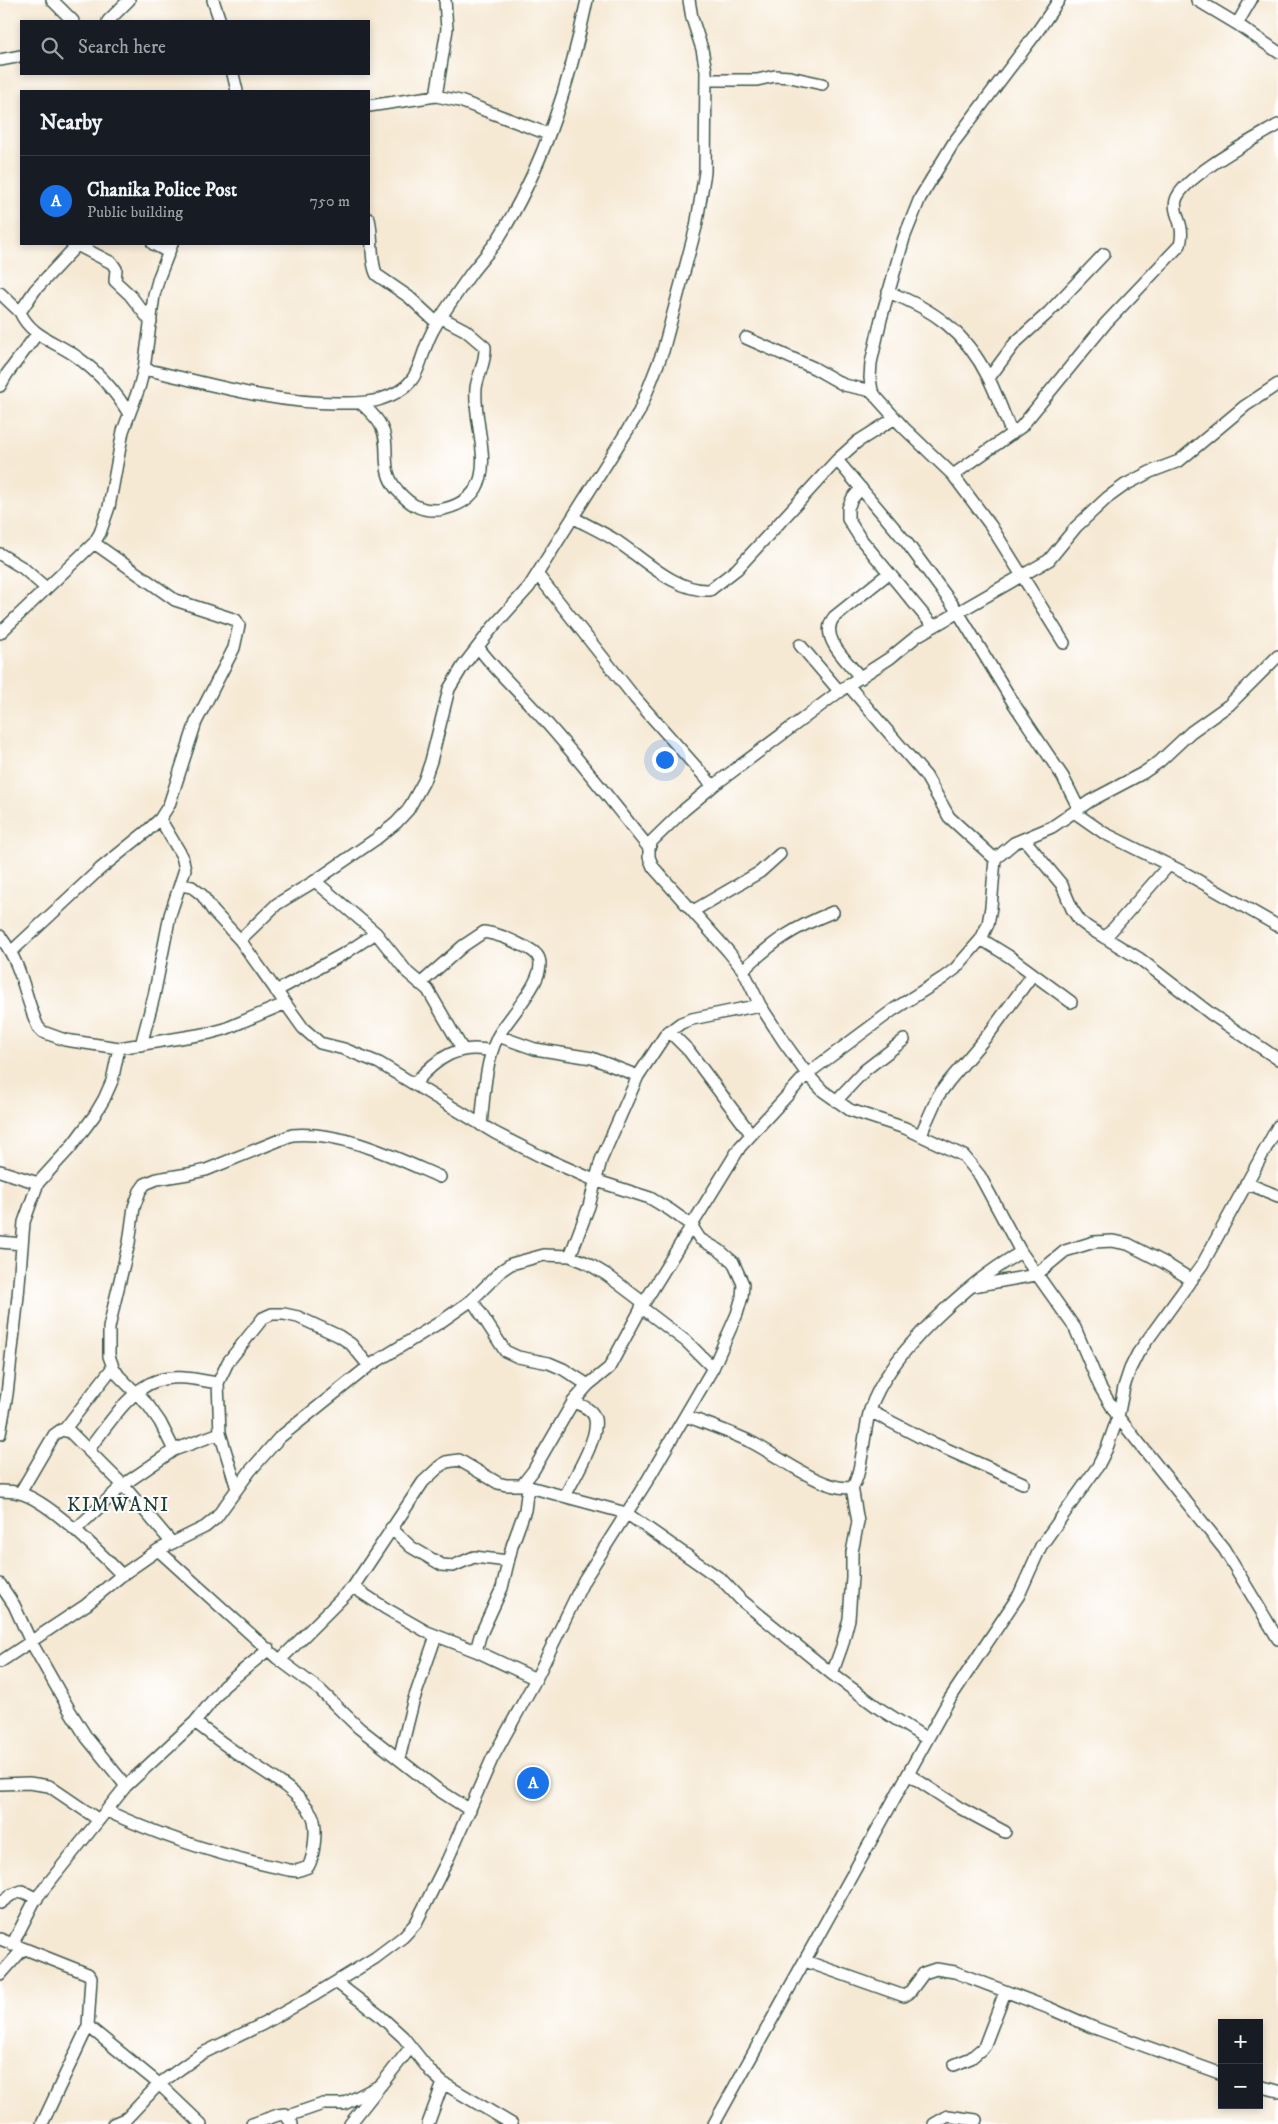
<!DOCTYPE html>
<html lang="en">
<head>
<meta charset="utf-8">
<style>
	body { margin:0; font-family:"IM FELL DW Pica",serif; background:#20242c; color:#f1f3f6 }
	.controls { position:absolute; right:15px; bottom:15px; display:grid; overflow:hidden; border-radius:0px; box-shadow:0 2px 8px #0003 }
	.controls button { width:45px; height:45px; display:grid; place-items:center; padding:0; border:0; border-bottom:1px solid #363941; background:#171b24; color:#f1f3f6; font:25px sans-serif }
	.you { position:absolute; left:664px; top:759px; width:18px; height:18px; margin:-12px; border:4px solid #fff; border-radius:50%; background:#1a73e8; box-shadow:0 0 0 8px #1a73e833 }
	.badge { display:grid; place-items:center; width:32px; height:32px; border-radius:50%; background:#1a73e8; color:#fff; font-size:16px; font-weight:700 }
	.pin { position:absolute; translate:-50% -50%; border:2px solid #fff; box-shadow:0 1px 5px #0006 }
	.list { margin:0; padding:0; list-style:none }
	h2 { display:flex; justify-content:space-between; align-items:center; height:65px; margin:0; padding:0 20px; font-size:21px }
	h2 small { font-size:16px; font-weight:400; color:#9ea1a6 }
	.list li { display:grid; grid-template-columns:32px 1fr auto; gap:15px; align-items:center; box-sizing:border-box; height:90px; padding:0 20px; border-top:1px solid #363941 }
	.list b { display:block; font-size:19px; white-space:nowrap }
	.list p { margin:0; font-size:16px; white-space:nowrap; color:#9ea1a6 }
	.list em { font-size:16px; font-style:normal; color:#9ea1a6 }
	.icon { flex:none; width:28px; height:28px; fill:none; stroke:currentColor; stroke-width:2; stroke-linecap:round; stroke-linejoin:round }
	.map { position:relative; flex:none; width:1278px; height:2124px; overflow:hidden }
	.search { position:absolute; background:#171b24; box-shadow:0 2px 8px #0003; left:20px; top:20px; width:350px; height:55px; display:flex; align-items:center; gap:12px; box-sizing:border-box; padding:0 18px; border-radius:0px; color:#9ea1a6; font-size:19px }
	.panel { position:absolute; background:#171b24; box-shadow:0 2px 8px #0003; left:20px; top:90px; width:350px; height:155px; border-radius:0px }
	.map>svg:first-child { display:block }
</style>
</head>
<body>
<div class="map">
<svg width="1278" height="2124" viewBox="0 0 1278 2124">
	<rect width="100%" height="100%" fill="#fff"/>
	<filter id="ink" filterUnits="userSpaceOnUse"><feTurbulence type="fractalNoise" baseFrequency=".02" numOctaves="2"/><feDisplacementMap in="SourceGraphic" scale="10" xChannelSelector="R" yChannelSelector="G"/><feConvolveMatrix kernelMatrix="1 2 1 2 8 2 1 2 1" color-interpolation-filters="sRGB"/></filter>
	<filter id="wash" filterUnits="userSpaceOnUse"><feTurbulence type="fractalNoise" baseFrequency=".0096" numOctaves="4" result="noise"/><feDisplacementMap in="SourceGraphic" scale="20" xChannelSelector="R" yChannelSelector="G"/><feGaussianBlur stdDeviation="1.12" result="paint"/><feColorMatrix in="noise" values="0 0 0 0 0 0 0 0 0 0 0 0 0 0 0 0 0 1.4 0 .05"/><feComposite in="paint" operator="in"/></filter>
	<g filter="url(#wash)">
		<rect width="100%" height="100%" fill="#f6e9d4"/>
	</g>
	<g filter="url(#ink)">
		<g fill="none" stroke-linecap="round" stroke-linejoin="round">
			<defs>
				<path id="minor" d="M52 0 73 21
					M213 0 220 21
					M1059 0 1037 32 954 142 920 198 904 238 881 319 871 363 870 378 872 391 877 398 904 428 953 475 991 526 1064 643
					M1197 0 1237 24 1278 52
					M108 21 129 0
					M1237 24 1251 0
					M0 60 21 56
					M233 74 237 91
					M706 80H757L775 76 790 77 822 84
					M436 96 447 29 445 0
					M369 106 436 96 460 101 548 134
					M369 219C373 234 370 264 377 275L409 297 437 323
					M78 244 35 290 20 312C31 337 57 342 77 357 98 372 116 392 129 414
					M153 244 168 252
					M77 245 112 263 116 269 115 281 130 295 151 322
					M888 292C934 309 966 333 988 377 997 395 1004 415 1012 434
					M0 293 20 312
					M746 338 814 368 844 385 872 391
					M144 369C208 383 270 403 336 403 351 403 367 404 381 399 427 385 415 358 436 325 447 307 460 289 472 272 481 260 492 249 500 236 544 165 570 82 587 0
					M989 378 1015 343 1048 313 1104 254
					M1278 384 1245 406 1179 461 1150 472 1125 485 1107 498 1076 527 1049 560 917 636 890 658 848 685 713 786 684 810 652 841 649 848V857L653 867 728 951 743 970 760 1005 784 1042 807 1074 823 1091 850 1110 905 1128 964 1156 980 1176 1021 1252 1075 1328 1100 1387 1118 1417 1224 1549 1278 1639
					M0 386 7 374 37 334
					M361 403C368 410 377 417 381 426 392 447 378 469 398 491 411 506 424 513 444 509 508 493 472 432 476 388 478 374 486 362 485 347L465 330 442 318
					M837 460 907 543 958 612 1014 704 1063 777 1079 809
					M953 475 1021 427 1106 323 1180 245C1186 223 1172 215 1176 200 1183 176 1256 138 1278 125
					M861 488 852 499 848 508V519L860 538 933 626
					M574 518C587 525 602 532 615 540 643 558 675 592 710 590L737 569 837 460 857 442 895 418
					M0 554 23 568 46 588
					M537 574 635 698 713 786
					M0 633 94 543 100 533 109 507 123 431 139 388 144 369 154 295 159 277 172 244
					M800 645 840 692
					M478 647C495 670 515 688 534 709 575 753 611 801 649 848
					M861 678C848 662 818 637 834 617L889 573
					M848 685 926 776 949 817 995 859
					M1074 812 1104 833 1185 873 1278 926
					M1024 839 1062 885 1072 909 1080 921 1089 928 1140 959 1211 1014 1278 1059
					M315 881 376 933 408 973 428 990 463 1050
					M693 911 760 872 780 854
					M0 936C24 968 23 993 38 1027L43 1032 65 1040 119 1048 210 1033 225 1029 284 1004
					M1105 938 1169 865
					M981 939 1010 957 1071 1002
					M240 940 277 904 315 881 376 839 396 823 408 810 424 781 431 761 449 689 463 666 493 627 529 587 639 412 663 351 696 227 705 172 706 71 702 49 692 18 689 0
					M12 951 100 869 147 831 160 819 169 805 196 722 234 648 239 625 236 620 175 600 94 543
					M743 970C774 941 793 928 833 912
					M420 984 463 946 484 932C497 934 510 939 521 945 526 947 533 950 537 955 552 975 506 1019 497 1038 485 1064 484 1097 481 1125
					M276 991 347 952 376 933
					M669 1031 689 1051 751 1134
					M498 1036 535 1049 592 1058 638 1076
					M141 1045 154 996 170 915 185 869 182 856 160 819
					M415 1083C437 1058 458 1043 492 1051
					M836 1101 865 1070 904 1040
					M921 1134 938 1096 949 1081 991 1031 1033 974
					M0 1171 38 1183
					M1246 1183 1278 1196
					M0 1242 22 1244
					M570 1256 589 1206 601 1160 638 1076 666 1034 681 1023 692 1019 760 1005
					M973 1286 1036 1275 1065 1251 1094 1242 1112 1241 1128 1244 1163 1262 1192 1280
					M472 1300 505 1351 518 1357 549 1363 563 1369 588 1385
					M641 1307 687 1342 713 1368
					M870 1411 926 1440 1023 1483
					M686 1416C707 1424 730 1432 751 1442 774 1453 827 1494 852 1487 862 1477 864 1428 870 1410 889 1352 969 1282 1021 1252
					M64 1430 113 1367
					M0 1434 7 1394 18 1296 24 1222 38 1183 70 1148 94 1116 104 1099 112 1081 119 1048
					M89 1449C106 1428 130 1389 156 1381 175 1374 198 1380 218 1383
					M174 1450 160 1422 148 1405 119 1376 113 1367 109 1356V1328L114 1305 129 1243 134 1207 140 1191 145 1184 157 1179 188 1174 206 1170 292 1135C343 1131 394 1157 440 1177
					M522 1485 626 1513 722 1580 740 1599 832 1674 880 1709 927 1739
					M237 1489 220 1433 218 1383 228 1362 263 1318 272 1314H284L298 1317 339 1336 351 1344 369 1366
					M0 1491C6 1491 13 1491 19 1493 49 1500 100 1553 122 1575
					M20 1493 54 1435 61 1430 70 1432 123 1485 172 1543
					M565 1496C574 1478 599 1438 595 1419 593 1409 581 1405 573 1402
					M391 1528 411 1547 442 1565 453 1566 474 1557 508 1561
					M75 1530 123 1485 174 1450 220 1433
					M158 1550 277 1658 320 1690 359 1728 437 1789 470 1810
					M0 1584 14 1605 30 1640 70 1711 87 1738 126 1786
					M353 1587 385 1608 427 1632 476 1651 536 1679
					M476 1651 480 1636 502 1588 512 1546 525 1510 528 1487
					M280 1660 353 1587 423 1482 439 1467 446 1462 459 1460 498 1483 506 1485H522L533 1471 573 1402 588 1385 609 1368 644 1303 740 1147 807 1074 893 1010 943 978 955 969 981 939 988 924 991 907 995 859 1014 843 1052 827 1090 801 1143 773 1159 762 1191 732 1229 705 1278 656
					M0 1662 86 1605 122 1575 158 1550 205 1527 216 1518 250 1471 279 1438 369 1366 442 1321 472 1300 502 1270 511 1264 544 1255 570 1256 587 1263 607 1275 644 1303
					M832 1674 842 1646 849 1619 852 1577V1552L858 1522 852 1487
					M399 1759 413 1702 436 1636
					M908 1774 960 1808 1005 1832
					M0 1784 29 1783 49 1786 99 1820
					M107 1811C164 1838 226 1857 289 1870L297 1871 308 1867C314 1857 318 1826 312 1815 300 1792 266 1773 245 1759 228 1747 211 1735 195 1722
					M0 1903 11 1895 22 1891 37 1899
					M0 1939 88 1974 91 1978 88 2026 42 2124
					M12 1945 35 1900 126 1786 195 1722 224 1686 269 1649
					M805 1961 904 1996 909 1993 924 1973 936 1969 955 1972 1049 2008 1092 2027 1222 2074
					M0 1975 23 1949
					M336 1982 379 2015 403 2037 431 2072 443 2083 512 2124
					M88 2026 159 2084 201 2124
					M954 2065 971 2058 984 2047 1005 1992
					M1259 2086 1278 2091
					M288 2116 323 2104H344L381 2085
					M113 2124 127 2118 159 2084 201 2054 263 2024 313 1996 375 1958 403 1937 416 1923 447 1861 492 1759 536 1679 584 1580 647 1481 713 1368 737 1314 742 1297 743 1284 733 1262 719 1250 700 1239 691 1225 670 1210 650 1198 594 1180 542 1157 495 1133 379 1063 344 1049 320 1043 303 1028 240 940 213 911 202 895 192 887 181 885
					M252 2124 278 2115 285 2114 292 2124
					M350 2124 411 2047
					M428 2124 443 2083
					M714 2124 949 1700 1019 1595 1041 1546 1098 1466 1107 1448 1118 1417 1124 1387 1130 1369 1138 1353 1202 1265 1278 1126
					M934 2124 948 2116 976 2120"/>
			</defs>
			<use href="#minor" stroke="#3f574c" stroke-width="14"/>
			<use href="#minor" stroke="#fff" stroke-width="11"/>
		</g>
	</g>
	<g text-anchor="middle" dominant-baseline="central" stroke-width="4" stroke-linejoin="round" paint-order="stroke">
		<g font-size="20" letter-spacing="1" fill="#1f3d34" stroke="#fff">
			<text x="118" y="1505">KIMWANI</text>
		</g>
	</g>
</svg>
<div class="controls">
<button>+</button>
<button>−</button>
</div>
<div class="you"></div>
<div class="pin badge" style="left:533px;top:1783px">A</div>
<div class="search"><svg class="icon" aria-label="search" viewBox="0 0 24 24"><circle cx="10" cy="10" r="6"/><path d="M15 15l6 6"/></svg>Search here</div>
<section class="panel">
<h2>Nearby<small></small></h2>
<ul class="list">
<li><span class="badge">A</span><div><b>Chanika Police Post</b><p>Public building</p></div><em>750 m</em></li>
</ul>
</section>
</div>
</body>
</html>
